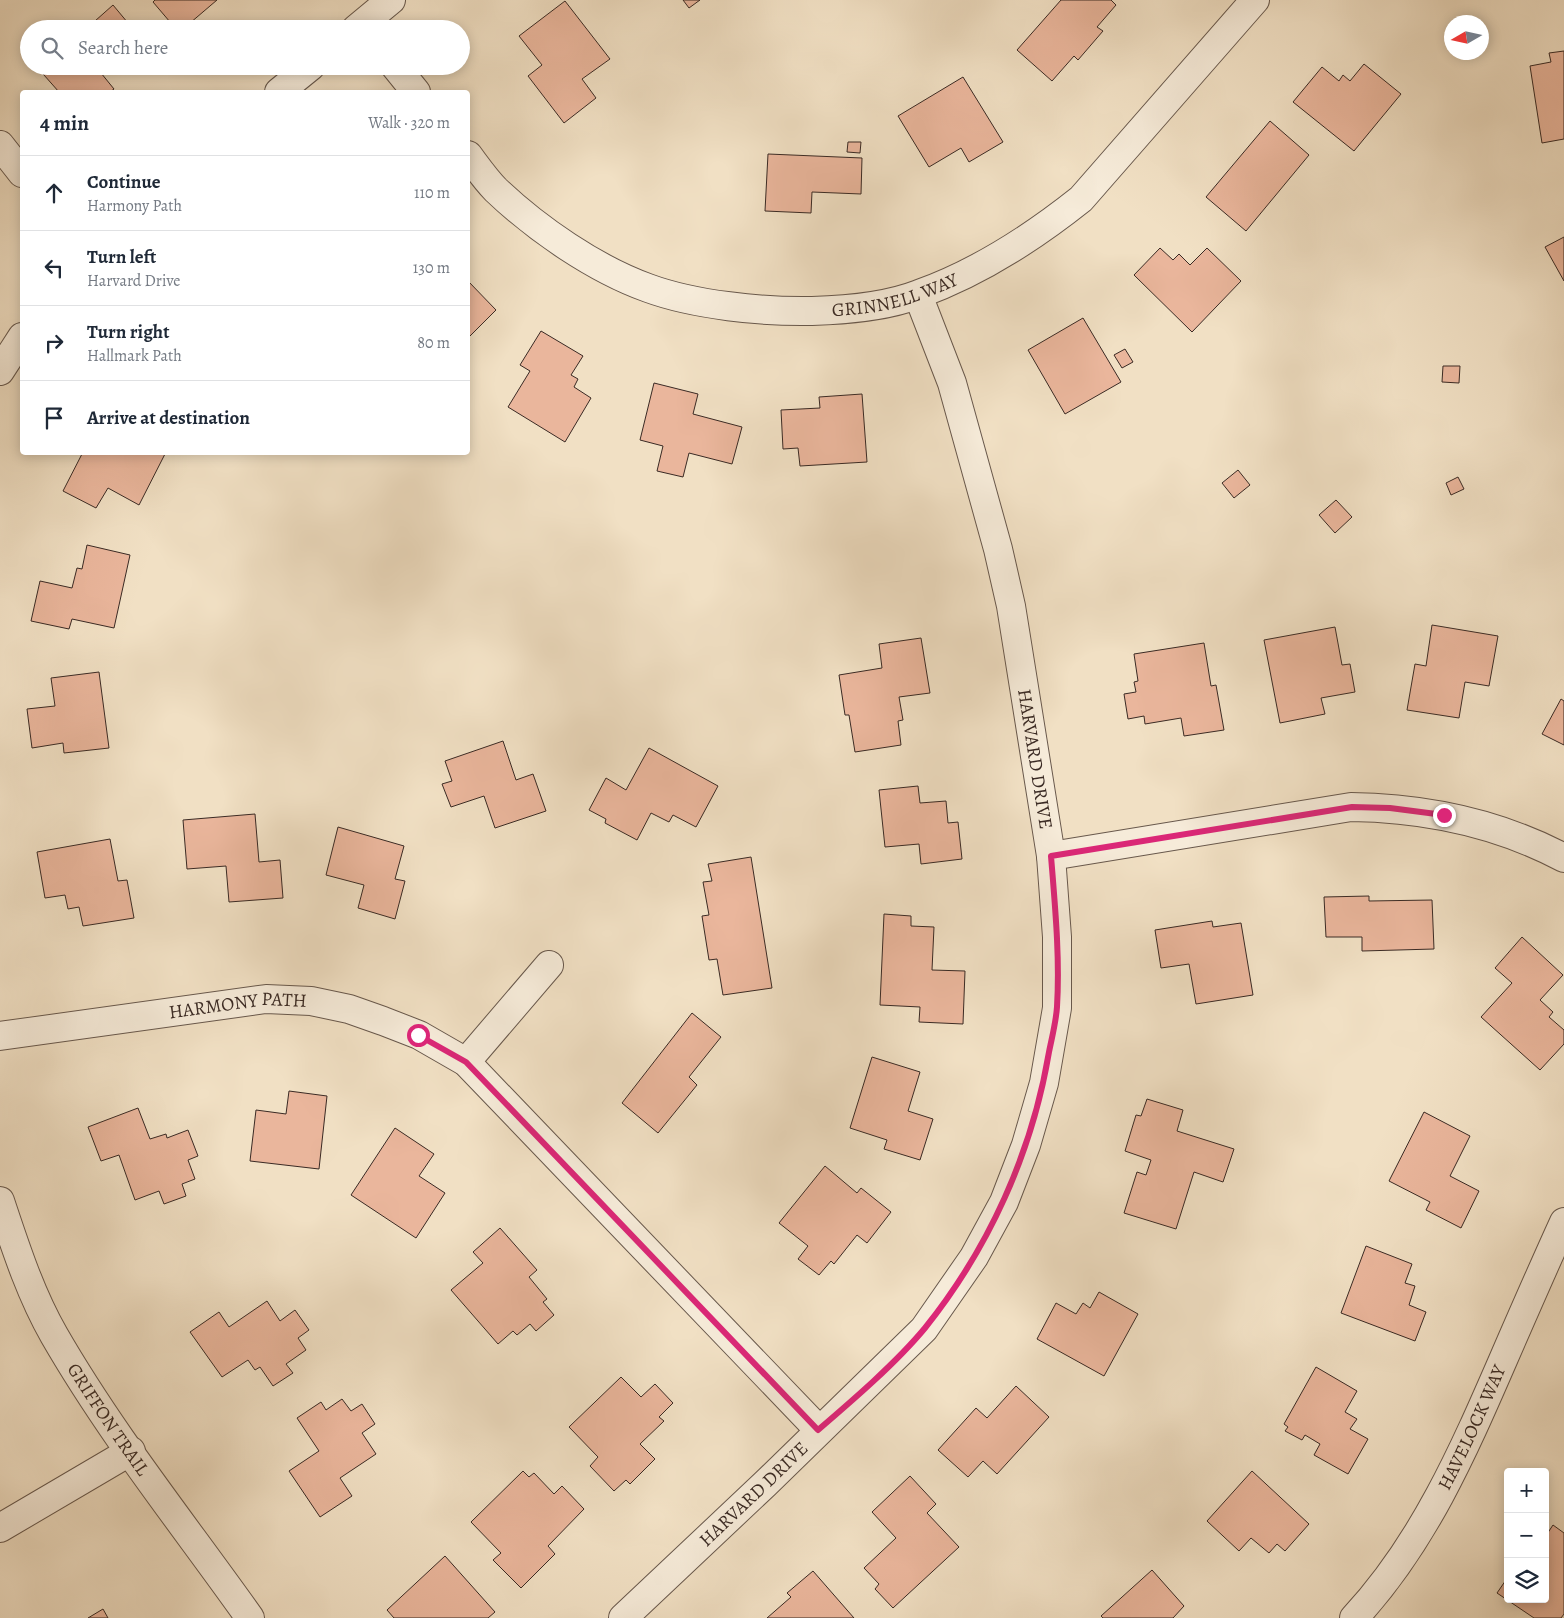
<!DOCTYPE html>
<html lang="en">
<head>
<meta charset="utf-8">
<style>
	body { margin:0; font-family:Alegreya,serif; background:#f2f2f3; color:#1f2937 }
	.controls { position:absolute; right:15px; bottom:15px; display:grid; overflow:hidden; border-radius:5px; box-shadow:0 2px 12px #0003 }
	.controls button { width:45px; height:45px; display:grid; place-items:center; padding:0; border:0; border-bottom:1px solid #e0e1e3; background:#fff; color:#1f2937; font:25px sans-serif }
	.compass { position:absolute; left:1444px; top:15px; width:45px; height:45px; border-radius:50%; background:#fff; box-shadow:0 2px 12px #0003; rotate:261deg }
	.stop { position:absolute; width:15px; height:15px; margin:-11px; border:4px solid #db2777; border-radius:50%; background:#fff }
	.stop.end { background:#db2777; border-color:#fff; box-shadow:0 1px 5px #0008 }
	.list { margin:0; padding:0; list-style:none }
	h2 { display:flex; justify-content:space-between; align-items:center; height:65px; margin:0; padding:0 20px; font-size:21px }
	h2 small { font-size:16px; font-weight:400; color:#747a83 }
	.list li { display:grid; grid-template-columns:32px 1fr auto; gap:15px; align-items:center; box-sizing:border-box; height:75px; padding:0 20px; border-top:1px solid #e0e1e3 }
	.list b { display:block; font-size:19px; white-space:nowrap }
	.list p { margin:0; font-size:16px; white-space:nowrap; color:#747a83 }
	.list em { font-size:16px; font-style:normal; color:#747a83 }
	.icon { flex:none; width:28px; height:28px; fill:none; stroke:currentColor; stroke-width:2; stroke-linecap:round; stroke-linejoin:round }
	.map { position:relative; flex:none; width:1564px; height:1618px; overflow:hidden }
	.search { position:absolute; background:#fff; box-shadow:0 2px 12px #0003; left:20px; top:20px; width:450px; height:55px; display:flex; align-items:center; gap:12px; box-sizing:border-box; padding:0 18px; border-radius:28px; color:#747a83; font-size:19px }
	.panel { position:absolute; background:#fff; box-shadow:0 2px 12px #0003; left:20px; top:90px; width:450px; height:365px; border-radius:5px }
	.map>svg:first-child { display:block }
</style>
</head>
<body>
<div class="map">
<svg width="1564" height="1618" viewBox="0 0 1564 1618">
	<rect width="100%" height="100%" fill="#f1e0c4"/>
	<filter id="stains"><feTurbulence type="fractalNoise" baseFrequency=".004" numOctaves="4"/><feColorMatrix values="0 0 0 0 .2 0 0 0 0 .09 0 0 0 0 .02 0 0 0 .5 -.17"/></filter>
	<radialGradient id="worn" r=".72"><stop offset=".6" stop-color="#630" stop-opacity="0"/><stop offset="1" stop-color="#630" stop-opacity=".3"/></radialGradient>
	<path fill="#eab69c" stroke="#3a2a24" d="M155 0H217L183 29H176L153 2Z
		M683 0H700L689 8Z
		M1061 0H1111L1116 5 1097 27 1103 31 1078 60 1074 56 1052 81 1017 50Z
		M565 1 610 59 582 79 596 98 564 123 528 76 542 65 519 36Z
		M113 5 133 29H86Z
		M1564 51V139L1542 143 1530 66 1551 62 1549 53Z
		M1364 64 1401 94 1354 151 1293 102 1322 67 1339 81 1343 75 1350 81Z
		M36 66H109L101 73 114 89 110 92H59Z
		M963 77 1003 142 969 162 961 148 929 167 898 116Z
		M1270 121 1309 155 1246 231 1206 197Z
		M848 142H861L860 153 847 152Z
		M768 154 862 158 861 194 812 192 811 213 765 211Z
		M1564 237V281L1545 247Z
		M1160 248 1173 260 1179 254 1190 265 1207 248 1241 281 1192 332 1134 275Z
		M468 281 496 310 468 338Z
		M1083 318 1121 382 1065 414 1028 350Z
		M541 331 583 356 571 375 578 379 574 387 591 398 565 442 508 407 530 371 520 365Z
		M1125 349 1133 362 1122 368 1114 355Z
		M1443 366H1460L1459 383 1442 382Z
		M654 383 698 394 693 414 742 427 732 464 689 453 683 477 657 471 663 446 640 440Z
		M862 394 867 462 800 466 798 448 783 449 781 410 820 408 819 397Z
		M83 452H166L139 505 108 488 96 508 63 491Z
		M1238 470 1250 485 1234 498 1222 483Z
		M1458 477 1464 489 1451 495 1446 483Z
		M1336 500 1352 517 1335 533 1319 515Z
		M87 545 130 555 114 628 72 619 69 629 31 621 40 581 72 588 77 568 82 569Z
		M1432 625 1498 636 1489 686 1465 682 1459 718 1407 710 1415 664 1426 666Z
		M1335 627 1342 665 1350 664 1355 692 1321 698 1325 714 1280 723 1264 640Z
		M921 638 930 693 899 697 903 720 898 721 901 745 855 752 849 715H845L839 675 882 668 879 644Z
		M1204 643 1211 686 1216 685 1224 730 1184 736 1181 718 1145 724 1144 716 1128 719 1124 694 1136 692 1134 682 1138 681 1134 654Z
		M99 672 109 748 64 753 63 743 32 748 27 709 55 706 51 678Z
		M1561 699 1564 701V745L1542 734Z
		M503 741 516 780 533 774 546 811 495 828 484 796 451 807 442 784 452 781 445 761Z
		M649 748 718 786 696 827 673 815 669 822 651 813 637 840 605 823 606 819 589 810 606 778 626 790Z
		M918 786 920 803 946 801 948 823 958 822 962 859 921 864 919 844 885 847 879 790Z
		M255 814 259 862 280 860 283 898 229 902 226 866 187 869 183 820Z
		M338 827 404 846 395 879 405 881 395 919 358 908 364 885 326 875Z
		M110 839 118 881 127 880 134 918 83 926 79 907 68 909 65 895 45 898 37 852Z
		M751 857 772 988 723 995 717 959 709 960 702 916 709 915 703 882 712 881 708 864Z
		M1369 896V901L1432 900 1434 949 1362 951V937H1326L1324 897Z
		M884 914 911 916V926L934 927 932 970 965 971 963 1024 919 1022 920 1007 880 1005Z
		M1212 921 1213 927 1241 923 1253 995 1196 1004 1189 964 1161 968 1155 930Z
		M1522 937 1563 975 1540 1000 1553 1012 1549 1017 1564 1030V1044L1540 1070 1481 1017 1512 983 1495 968Z
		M692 1013 721 1037 689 1077 697 1085 658 1133 622 1103Z
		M872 1057 920 1072 908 1111 933 1119 920 1160 884 1149 887 1140 850 1128Z
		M289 1091 327 1096 319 1169 250 1161 256 1110 286 1114Z
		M1147 1099 1183 1110 1177 1131 1234 1149 1223 1182 1194 1172 1176 1229 1124 1213 1137 1172 1146 1175 1151 1160 1125 1151 1136 1115 1141 1116Z
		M138 1108 150 1139 166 1134 167 1138 188 1130 198 1156 188 1160 195 1179 182 1184 186 1196 164 1204 159 1191 135 1200 119 1155 101 1161 88 1127Z
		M1424 1112 1470 1136 1450 1176 1479 1191 1461 1228 1426 1210 1430 1202 1389 1181Z
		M395 1128 434 1154 419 1176 445 1193 416 1238 351 1195Z
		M825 1166 857 1193 861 1188 891 1212 867 1243 857 1235 834 1264 831 1261 819 1275 798 1259 808 1246 779 1223Z
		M500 1228 537 1270 529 1277 547 1299 543 1302 554 1315 536 1331 530 1324 517 1335 513 1331 498 1344 451 1290 483 1263 473 1252Z
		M1366 1246 1412 1264 1405 1283 1415 1286 1409 1305 1426 1312 1415 1341 1341 1313Z
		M1099 1292 1138 1314 1104 1376 1037 1339 1056 1303 1076 1314 1083 1303 1090 1308Z
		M267 1301 280 1321 295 1310 309 1330 298 1338 306 1350 286 1364 293 1373 273 1386 260 1367 255 1370 248 1360 222 1377 190 1332 219 1312 229 1327Z
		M1316 1367 1357 1391 1345 1412 1357 1419 1350 1429 1368 1439 1348 1474 1314 1455 1320 1444 1305 1435 1302 1440 1285 1431 1288 1427 1284 1424Z
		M621 1377 641 1397 655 1384 673 1403 659 1417 664 1421 640 1444 655 1459 630 1484 626 1480 614 1491 590 1466 598 1457 569 1427Z
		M1016 1386 1049 1417 997 1474 983 1461 968 1477 938 1450 976 1408 987 1418Z
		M342 1399 351 1411 362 1404 375 1424 362 1433 376 1454 340 1478 352 1496 320 1517 289 1471 319 1451 297 1418 321 1402 326 1410Z
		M523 1471 529 1477 534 1473 554 1494 562 1486 584 1509 548 1546 555 1554 521 1588 493 1560 501 1553 471 1522Z
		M1252 1471 1309 1524 1285 1551 1277 1544 1269 1553 1251 1538 1239 1551 1207 1521Z
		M910 1476 936 1504 927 1513 959 1547 893 1608 875 1589 879 1584 864 1568 896 1538 872 1512Z
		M1553 1525 1564 1533V1614L1561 1618H1534L1497 1593 1508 1577V1599H1545V1537Z
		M445 1556 495 1612 488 1618H394L387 1610Z
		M1152 1570 1184 1606 1173 1618H1103L1101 1616Z
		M813 1571 854 1618H767L791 1597 787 1593Z
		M103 1609 108 1618H88Z"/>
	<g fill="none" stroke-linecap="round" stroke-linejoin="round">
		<defs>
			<g id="minor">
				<path d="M356 29 391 0"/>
				<path d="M395 66 416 92"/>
				<path d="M279 92 311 66"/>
				<path d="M0 145 22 173"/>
				<path id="s1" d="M468 155C477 167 486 180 496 190 537 229 595 269 648 288 694 305 763 312 812 311 847 310 886 307 919 294 978 273 1032 238 1081 199L1255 0"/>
				<path d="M0 371 22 337"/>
				<path d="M1051 856 1351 807C1426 808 1498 823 1564 858"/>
				<path id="s2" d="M0 1036 266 999 311 1001 349 1009 383 1021 419 1035 466 1062 819 1430"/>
				<path d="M466 1062 549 965"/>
				<path id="s3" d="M0 1201C15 1246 30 1293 54 1335 111 1434 184 1525 250 1618"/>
				<path d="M0 1528 131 1451"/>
				<path id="s4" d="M623 1618 765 1484 924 1329 974 1257 1004 1202 1026 1145 1044 1083 1057 1008V937L1051 856 1011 606 998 549 952 383 918 295"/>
				<path id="s5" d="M1354 1618C1423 1544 1463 1452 1503 1360 1523 1314 1543 1268 1564 1222"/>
			</g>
		</defs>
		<use href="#minor" stroke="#68584c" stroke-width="30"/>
		<use href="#minor" stroke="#f6ebd9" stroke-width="28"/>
	</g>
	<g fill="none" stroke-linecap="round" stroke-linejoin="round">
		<path stroke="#db2777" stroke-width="6" d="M418 1035 466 1062 818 1430C853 1400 896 1363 925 1328 989 1248 1032 1153 1049 1052 1052 1037 1056 1022 1057 1007 1060 957 1055 906 1051 856L1352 807 1390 808 1444 815"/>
	</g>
	<g text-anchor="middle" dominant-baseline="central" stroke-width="4.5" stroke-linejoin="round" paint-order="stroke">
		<g font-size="19" fill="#3a2a24" stroke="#f6ebd9">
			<text stroke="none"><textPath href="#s1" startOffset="478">GRINNELL WAY</textPath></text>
			<text transform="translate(1035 759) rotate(81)">HARVARD DRIVE</text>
			<text stroke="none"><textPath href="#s2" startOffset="240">HARMONY PATH</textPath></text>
			<text stroke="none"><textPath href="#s3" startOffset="245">GRIFFON TRAIL</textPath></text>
			<text stroke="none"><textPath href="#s5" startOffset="225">HAVELOCK WAY</textPath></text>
			<text stroke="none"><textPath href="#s4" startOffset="180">HARVARD DRIVE</textPath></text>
		</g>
	</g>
	<rect width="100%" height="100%" filter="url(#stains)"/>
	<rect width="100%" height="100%" fill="url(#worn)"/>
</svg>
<div class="controls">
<button>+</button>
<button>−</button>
<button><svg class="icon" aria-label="layers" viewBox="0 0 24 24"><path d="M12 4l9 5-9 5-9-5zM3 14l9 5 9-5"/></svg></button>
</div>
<svg class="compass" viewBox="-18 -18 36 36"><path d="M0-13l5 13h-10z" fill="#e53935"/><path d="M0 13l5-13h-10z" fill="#747a83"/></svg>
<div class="stop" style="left:418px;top:1035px"></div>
<div class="stop end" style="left:1444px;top:815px"></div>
<div class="search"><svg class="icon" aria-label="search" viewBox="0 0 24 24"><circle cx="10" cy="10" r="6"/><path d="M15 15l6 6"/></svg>Search here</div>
<section class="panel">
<h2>4 min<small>Walk · 320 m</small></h2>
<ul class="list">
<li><svg class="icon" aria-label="ahead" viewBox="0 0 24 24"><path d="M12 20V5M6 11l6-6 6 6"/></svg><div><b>Continue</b><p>Harmony Path</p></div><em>110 m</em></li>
<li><svg class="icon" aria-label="left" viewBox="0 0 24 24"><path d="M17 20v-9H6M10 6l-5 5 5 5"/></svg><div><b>Turn left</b><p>Harvard Drive</p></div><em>130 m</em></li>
<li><svg class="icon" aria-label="right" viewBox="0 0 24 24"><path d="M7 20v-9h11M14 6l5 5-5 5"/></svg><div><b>Turn right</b><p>Hallmark Path</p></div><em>80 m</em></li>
<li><svg class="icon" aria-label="arrive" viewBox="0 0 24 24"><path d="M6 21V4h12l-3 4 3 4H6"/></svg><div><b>Arrive at destination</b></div></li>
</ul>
</section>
</div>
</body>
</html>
